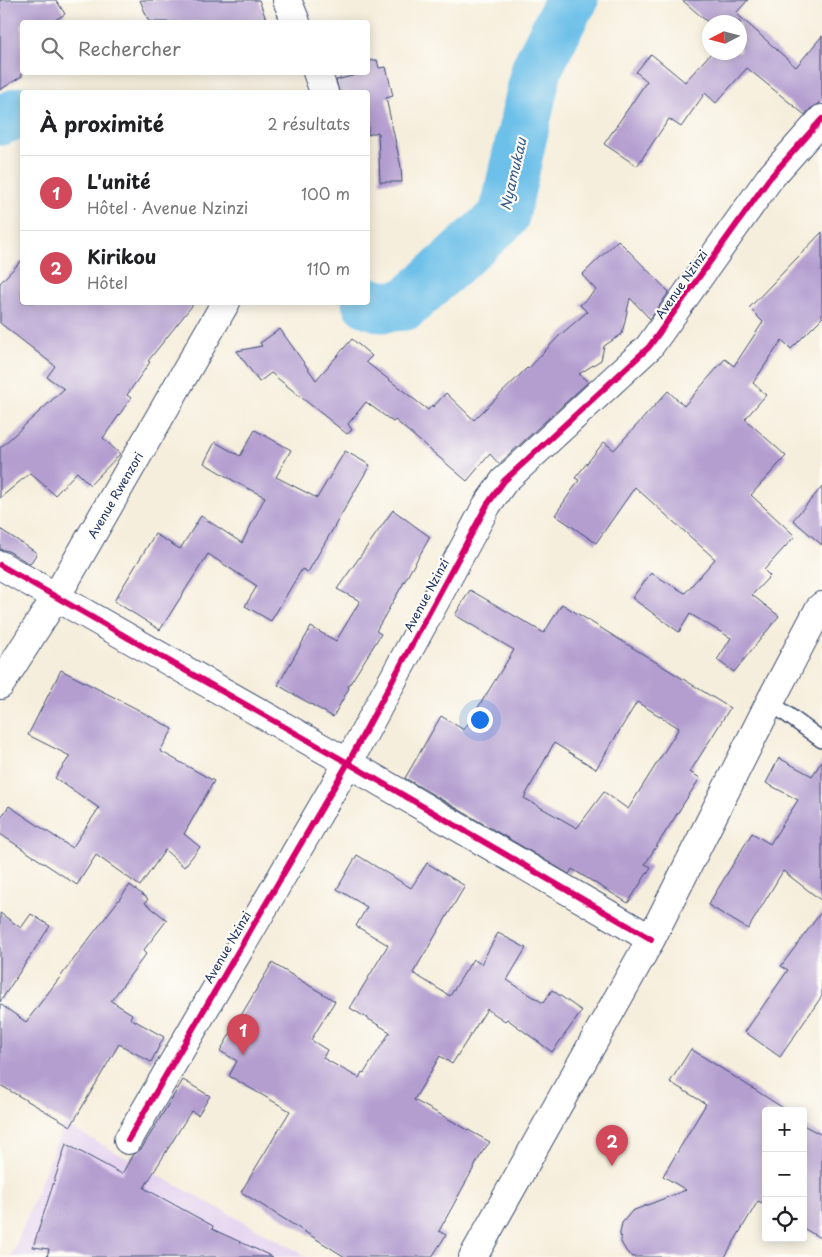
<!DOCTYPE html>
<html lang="fr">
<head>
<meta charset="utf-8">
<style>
	body { margin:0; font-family:"Playpen Sans",sans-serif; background:#f6f6f6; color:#202124 }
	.controls { position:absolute; right:15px; bottom:15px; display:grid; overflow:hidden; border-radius:5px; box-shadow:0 2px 12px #0003 }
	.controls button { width:45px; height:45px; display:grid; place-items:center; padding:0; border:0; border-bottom:1px solid #e0e0e0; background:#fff; color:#202124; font:25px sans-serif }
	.compass { position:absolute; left:702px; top:15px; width:45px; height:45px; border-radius:50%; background:#fff; box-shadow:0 2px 12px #0003; rotate:264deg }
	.you { position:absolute; left:479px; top:719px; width:18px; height:18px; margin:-12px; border:4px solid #fff; border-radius:50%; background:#1a73e8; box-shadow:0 0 0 8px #1a73e833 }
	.badge { display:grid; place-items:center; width:32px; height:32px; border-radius:50%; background:#d1495b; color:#fff; font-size:16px; font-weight:700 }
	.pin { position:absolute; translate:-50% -41px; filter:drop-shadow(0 1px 2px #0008) }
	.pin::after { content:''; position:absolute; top:26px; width:18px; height:15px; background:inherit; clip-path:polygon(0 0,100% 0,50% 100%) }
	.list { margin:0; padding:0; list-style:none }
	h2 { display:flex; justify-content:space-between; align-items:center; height:65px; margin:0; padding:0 20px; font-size:21px }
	h2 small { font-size:16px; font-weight:400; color:#757577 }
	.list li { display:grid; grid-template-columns:32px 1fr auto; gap:15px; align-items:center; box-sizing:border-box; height:75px; padding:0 20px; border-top:1px solid #e0e0e0 }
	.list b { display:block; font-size:19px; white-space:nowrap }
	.list p { margin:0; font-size:16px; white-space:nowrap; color:#757577 }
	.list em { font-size:16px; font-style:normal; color:#757577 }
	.icon { flex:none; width:28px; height:28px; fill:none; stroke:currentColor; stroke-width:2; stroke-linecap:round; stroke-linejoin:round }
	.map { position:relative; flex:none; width:822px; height:1257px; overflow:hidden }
	.search { position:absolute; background:#fff; box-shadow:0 2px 12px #0003; left:20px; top:20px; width:350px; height:55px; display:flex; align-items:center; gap:12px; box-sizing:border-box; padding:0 18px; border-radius:5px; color:#757577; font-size:19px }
	.panel { position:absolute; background:#fff; box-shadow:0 2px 12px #0003; left:20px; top:90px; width:350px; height:215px; border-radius:5px }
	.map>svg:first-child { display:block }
</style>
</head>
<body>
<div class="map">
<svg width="822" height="1257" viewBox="0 0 822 1257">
	<rect width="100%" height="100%" fill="#fdfcf7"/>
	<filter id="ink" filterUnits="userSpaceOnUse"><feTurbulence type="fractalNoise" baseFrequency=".02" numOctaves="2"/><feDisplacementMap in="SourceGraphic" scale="10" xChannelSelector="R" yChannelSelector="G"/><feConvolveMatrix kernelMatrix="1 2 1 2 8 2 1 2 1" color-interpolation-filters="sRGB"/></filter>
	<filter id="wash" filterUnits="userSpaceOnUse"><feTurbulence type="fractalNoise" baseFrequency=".0096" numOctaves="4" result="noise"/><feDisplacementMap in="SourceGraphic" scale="20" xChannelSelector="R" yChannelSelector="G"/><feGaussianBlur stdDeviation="1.12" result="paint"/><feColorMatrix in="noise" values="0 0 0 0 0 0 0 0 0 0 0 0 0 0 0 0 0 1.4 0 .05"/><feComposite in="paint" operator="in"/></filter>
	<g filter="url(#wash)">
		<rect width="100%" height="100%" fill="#f6eedc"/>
		<path fill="#e5d3f0" d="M64 1124 308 1257H11Z"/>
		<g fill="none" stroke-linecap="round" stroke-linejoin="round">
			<path stroke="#6dc0e9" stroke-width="51" d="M0 120 22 112
				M367 302 382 307 405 305 504 216 537 68 568 6 573 0"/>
		</g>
		<g id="blocks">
			<path fill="#b49ed0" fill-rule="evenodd" d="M0 0H56L65 14 52 22H22V76L0 90Z
				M140 0H259L267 22H149Z
				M682 0H748L736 13 796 67 822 36V100L819 104 810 109 805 115 747 68 716 103 705 93 681 127 669 119 637 166 604 144 647 81 636 72 651 54 685 82 712 52H740V22H710V24Z
				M377 60 379 68 386 67 393 96 386 98 401 167 402 182H380L378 132 368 135V92H339L336 80 368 72V61Z
				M822 232V318L791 349 782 340 753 383 766 395 745 419 786 456 751 495 795 536 764 570 770 576 752 595 779 616 734 672 717 660 731 638 690 614 679 632 632 598 651 573 685 593 715 559 635 487 596 543 555 515 579 480 575 478 604 442 614 450 668 391 684 406 725 359 734 366 763 322 749 308Z
				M618 240 669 292 650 319 630 298 622 334 604 346 601 360 579 374 588 382 499 464 490 454 467 481 395 420 393 422 366 402 348 424 352 430 347 434 271 373 259 382 237 351 262 346 260 343 280 329 316 380 352 339 372 356 366 362 428 410 432 405 433 407 446 393 474 420 527 368 528 369 559 336 587 312 580 305 596 290 582 275Z
				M22 260V302H195L148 361 150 362 127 395 131 398 103 438 120 454 90 485 77 472 55 495 30 473 0 498V448L64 389 47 377 55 366 0 323V283Z
				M255 430 291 450 276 477 317 498 345 451 370 465 308 572 302 569 271 621 245 606 257 586 208 554 160 630 114 601 155 534 180 549 201 516 242 543 265 497 239 484 204 463 215 442 240 456Z
				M822 487V545L793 520Z
				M393 510 430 537 376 631 381 634 348 687 349 688 333 717 278 685 311 627 336 641 360 601 337 589Z
				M0 529 37 553 30 564 8 551 0 549Z
				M470 590 544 633 562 604 730 708 690 772 700 778 645 864 651 867 628 903 572 869 569 874 405 778 441 716 464 730 514 650 455 615ZM637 702 679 728 628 809 604 792 577 828 524 798 554 743 596 769Z
				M61 670 135 708 173 729 160 751 214 781 184 834 200 847 184 867 165 850 140 886 96 855 77 885 0 834V819L9 806 72 848 99 808 55 778 70 756 28 735Z
				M779 758 812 776 822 761V901L783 871 748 929 708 905 752 833 770 844 798 800 766 783Z
				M357 855 411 888 427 863 465 886 413 973 450 996 473 959 481 964 498 933 526 948 507 980 543 1003 552 990 582 1011 552 1052 507 1019 505 1021 487 1009 452 1064 440 1056 414 1100 490 1142 483 1151 439 1231 446 1235 432 1257H345L241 1192 290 1111 229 1076 237 1061 220 1051 272 963 335 1001 311 1040 327 1050 323 1058 359 1078 362 1072 364 1073 390 1032 350 1008 388 945 356 926 367 907 337 889Z
				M130 885 148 899 145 903 167 920 143 951 146 954 111 1001 132 1014 130 1018 164 1037 151 1062 119 1044 71 1126 0 1085V1004L26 1022Z
				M822 911V996L780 1057 745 1032 788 970 781 966Z
				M0 913 21 928 31 914 50 926 0 1002Z
				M691 1049 788 1111H766V1205L758 1201 725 1257H632L626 1251 621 1242 620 1233 622 1223 632 1211 686 1190 663 1176 706 1104 670 1082Z
				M183 1080 210 1096 198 1115 191 1111 144 1188 213 1226 212 1229 273 1257H47L49 1249 33 1247 66 1144 122 1174 133 1154 136 1153 142 1148Z
				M803 1125 822 1135V1239L803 1228Z"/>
		</g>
	</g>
	<g filter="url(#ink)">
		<use href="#blocks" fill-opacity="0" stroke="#3c4c71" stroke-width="1"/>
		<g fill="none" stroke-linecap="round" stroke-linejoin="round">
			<defs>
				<path id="service" d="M770 702 822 740"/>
				<path id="minor" d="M287 0 296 22
					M317 72 323 89 324 92
					M0 565 348 763 651 939
					M0 685 56 597 226 302
					M128 1140 348 763 487 505 504 481 649 347 769 179 822 119
					M473 1257 651 939 770 702 819 609 822 606"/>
			</defs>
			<use href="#service" stroke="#3c4c71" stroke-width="18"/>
			<use href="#minor" stroke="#3c4c71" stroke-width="30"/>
			<use href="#service" stroke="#fff" stroke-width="15"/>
			<use href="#minor" stroke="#fff" stroke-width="28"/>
			<defs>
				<path id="cycleway" d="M0 565 348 763 651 939
					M128 1140 348 763 487 505 504 481 649 347 769 179 822 119"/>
			</defs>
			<use href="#cycleway" stroke="#fdfcf7" stroke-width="9"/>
			<use href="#cycleway" stroke="#d6006c" stroke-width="6"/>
		</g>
	</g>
	<g text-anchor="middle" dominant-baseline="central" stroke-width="4.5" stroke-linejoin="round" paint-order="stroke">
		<g font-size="12" fill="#1b2f5e" stroke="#fdfcf7">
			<text transform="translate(681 284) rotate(-55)">Avenue Nzinzi</text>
			<text transform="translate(115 495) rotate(-60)">Avenue Rwenzori</text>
			<text transform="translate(426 595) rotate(-62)">Avenue Nzinzi</text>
			<text transform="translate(227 947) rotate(-60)">Avenue Nzinzi</text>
		</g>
		<g font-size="14" font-style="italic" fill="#345a88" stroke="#fdfcf7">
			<text transform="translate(513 174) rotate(-77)">Nyamukau</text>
		</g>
	</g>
</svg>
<div class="controls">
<button>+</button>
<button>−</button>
<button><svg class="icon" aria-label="locate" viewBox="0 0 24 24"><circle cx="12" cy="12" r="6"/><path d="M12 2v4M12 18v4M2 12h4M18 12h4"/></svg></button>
</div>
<svg class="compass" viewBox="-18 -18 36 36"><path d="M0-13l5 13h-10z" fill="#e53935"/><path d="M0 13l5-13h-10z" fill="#757577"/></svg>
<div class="you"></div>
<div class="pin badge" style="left:243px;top:1055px">1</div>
<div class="pin badge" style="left:612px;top:1166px">2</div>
<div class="search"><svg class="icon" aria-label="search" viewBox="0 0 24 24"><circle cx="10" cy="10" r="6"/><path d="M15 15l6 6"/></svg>Rechercher</div>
<section class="panel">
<h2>À proximité<small>2 résultats</small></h2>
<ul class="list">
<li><span class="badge">1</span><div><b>L'unité</b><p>Hôtel · Avenue Nzinzi</p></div><em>100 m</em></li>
<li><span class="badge">2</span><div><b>Kirikou</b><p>Hôtel</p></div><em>110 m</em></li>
</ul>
</section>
</div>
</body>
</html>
